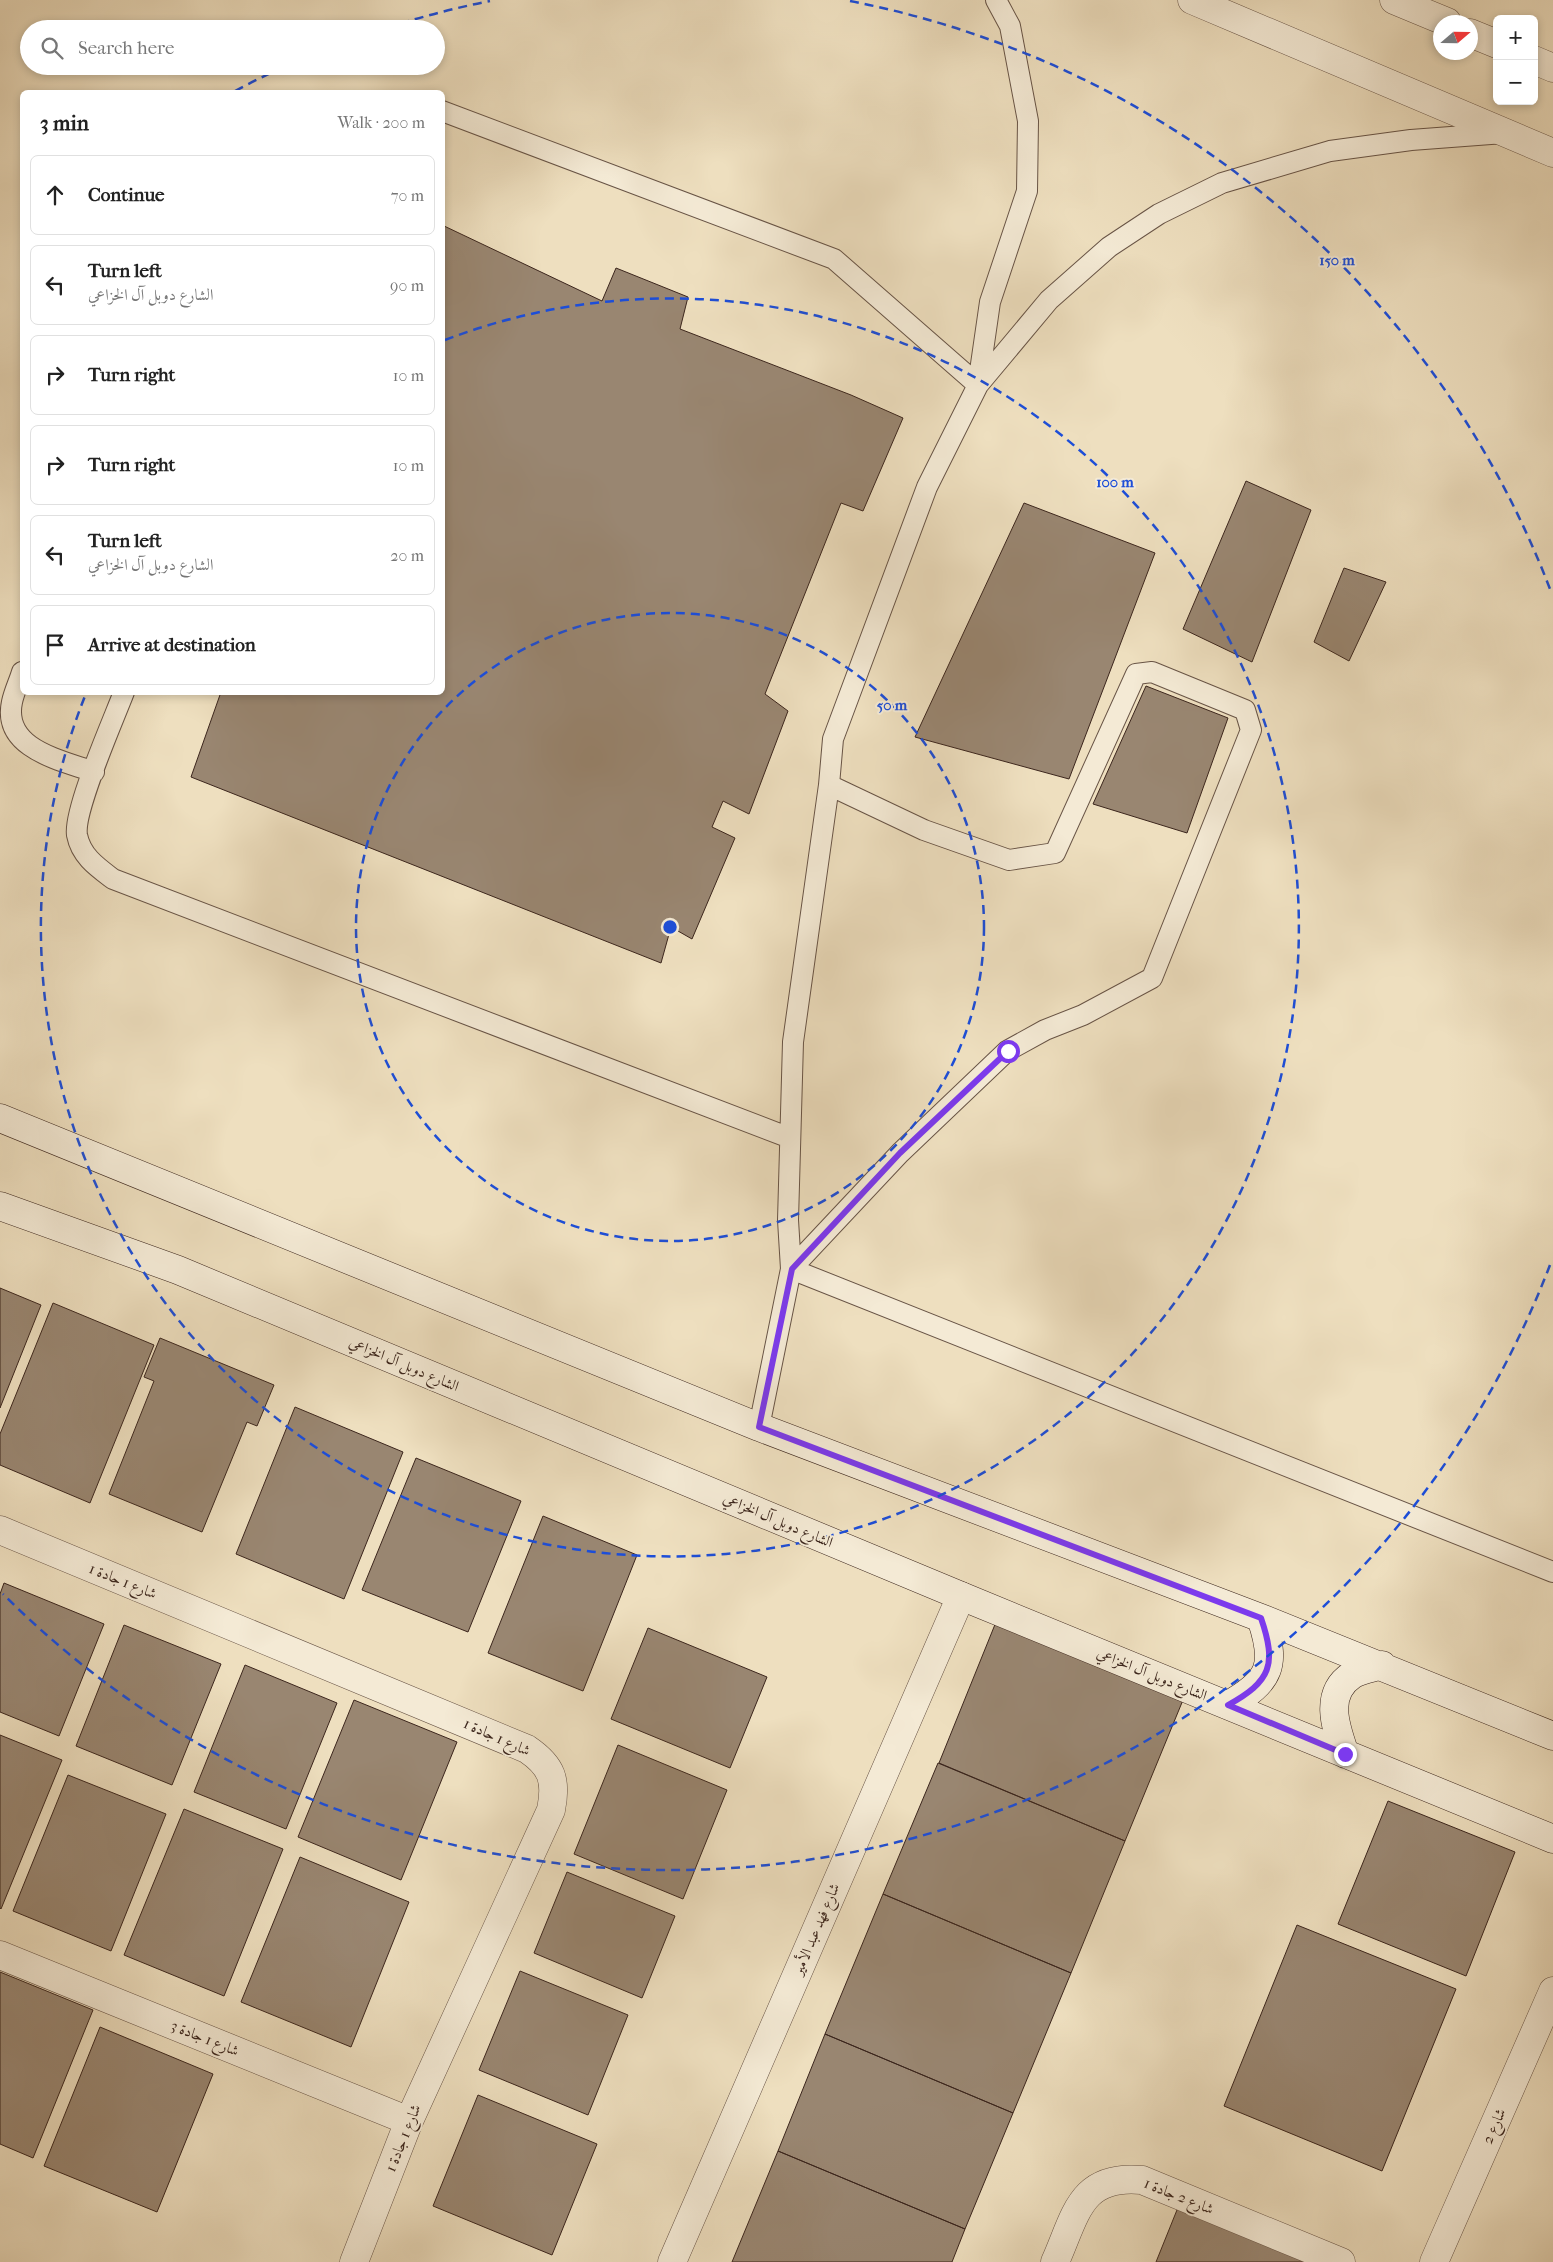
<!DOCTYPE html>
<html lang="en">
<head>
<meta charset="utf-8">
<style>
	body { margin:0; font-family:"IM FELL French Canon",Amiri,serif; background:#f2f2f2; color:#222 }
	.controls { position:absolute; right:15px; top:15px; display:grid; overflow:hidden; border-radius:8px; box-shadow:0 2px 8px #0003 }
	.controls button { width:45px; height:45px; display:grid; place-items:center; padding:0; border:0; border-bottom:1px solid #e0e0e0; background:#fff; color:#222; font:25px sans-serif }
	.compass { position:absolute; left:1433px; top:15px; width:45px; height:45px; border-radius:50%; background:#fff; box-shadow:0 2px 8px #0003; rotate:70deg }
	.stop { position:absolute; width:15px; height:15px; margin:-11px; border:4px solid #7c3aed; border-radius:50%; background:#fff }
	.stop.end { background:#7c3aed; border-color:#fff; box-shadow:0 1px 5px #0008 }
	.list { margin:0; padding:0; list-style:none }
	h2 { display:flex; justify-content:space-between; align-items:center; height:65px; margin:0; padding:0 20px; font-size:21px }
	h2 small { font-size:16px; font-weight:400; color:#767676 }
	.list li { display:grid; grid-template-columns:32px 1fr auto; gap:15px; align-items:center; box-sizing:border-box; height:80px; margin:0 10px 10px; padding:0 10px; border:1px solid #e0e0e0; border-radius:8px }
	.list b { display:block; font-size:19px; white-space:nowrap }
	.list p { margin:0; font-size:16px; white-space:nowrap; color:#767676 }
	.list em { font-size:16px; font-style:normal; color:#767676 }
	.icon { flex:none; width:28px; height:28px; fill:none; stroke:currentColor; stroke-width:2; stroke-linecap:round; stroke-linejoin:round }
	.map { position:relative; flex:none; width:1553px; height:2262px; overflow:hidden }
	.search { position:absolute; background:#fff; box-shadow:0 2px 8px #0003; left:20px; top:20px; width:425px; height:55px; display:flex; align-items:center; gap:12px; box-sizing:border-box; padding:0 18px; border-radius:28px; color:#767676; font-size:19px }
	.panel { position:absolute; background:#fff; box-shadow:0 2px 8px #0003; left:20px; top:90px; width:425px; height:605px; border-radius:8px }
	.map>svg:first-child { display:block }
</style>
</head>
<body>
<div class="map">
<svg width="1553" height="2262" viewBox="0 0 1553 2262">
	<rect width="100%" height="100%" fill="#eedfbf"/>
	<filter id="stains"><feTurbulence type="fractalNoise" baseFrequency=".004" numOctaves="4"/><feColorMatrix values="0 0 0 0 .2 0 0 0 0 .09 0 0 0 0 .02 0 0 0 .5 -.17"/></filter>
	<radialGradient id="worn" r=".72"><stop offset=".6" stop-color="#630" stop-opacity="0"/><stop offset="1" stop-color="#630" stop-opacity=".3"/></radialGradient>
	<path fill="#998671" stroke="#3c261d" d="M442 225 602 301 616 268 688 297 680 329 851 395 903 418 863 511 841 503 765 694 788 711 749 814 723 801 712 827 735 838 692 939 671 927 661 963 191 777 221 692H442Z
		M1246 481 1311 510 1252 662 1183 629Z
		M1024 503 1155 553 1069 779 915 737Z
		M1344 568 1386 582 1349 661 1314 642Z
		M1146 686 1228 718 1187 833 1093 804Z
		M0 1288 41 1305 0 1408Z
		M53 1303 154 1345 90 1503 0 1465V1434Z
		M160 1338 274 1385 257 1426 247 1422 202 1532 109 1494 154 1381 144 1377Z
		M295 1407 403 1452 344 1599 236 1554Z
		M416 1458 521 1501 468 1632 362 1590Z
		M543 1516 637 1555 583 1691 488 1653Z
		M4 1583 104 1624 59 1736 0 1712V1594Z
		M996 1622 1183 1700 1125 1841 939 1763Z
		M124 1625 221 1664 172 1785 76 1746Z
		M648 1628 767 1677 730 1768 611 1719Z
		M245 1665 337 1703 286 1829 194 1792Z
		M354 1700 457 1742 401 1880 298 1837Z
		M0 1735 62 1760 1 1909 0 1908Z
		M618 1745 727 1790 683 1899 574 1854Z
		M938 1763 1125 1841 1071 1973 883 1894Z
		M68 1775 166 1814 111 1951 13 1911Z
		M1388 1801 1515 1852 1466 1976 1338 1924Z
		M184 1809 283 1849 224 1996 124 1955Z
		M300 1857 409 1902 351 2047 241 2002Z
		M567 1872 675 1916 642 1998 534 1953Z
		M883 1894 1071 1973 1013 2113 825 2034Z
		M1297 1925 1456 1989 1382 2171 1224 2106Z
		M520 1971 628 2015 588 2115 479 2070Z
		M0 1972 93 2010 33 2158 0 2144Z
		M100 2027 213 2074 157 2212 44 2166Z
		M825 2034 1013 2113 965 2229 778 2151Z
		M478 2095 597 2144 552 2255 433 2206Z
		M778 2151 965 2229 952 2262H732Z
		M1181 2200 1310 2262H1156Z"/>
	<g fill="none" stroke-linecap="round" stroke-linejoin="round">
		<defs>
			<path id="service" d="M442 111 834 259 978 385
				M978 385 990 302 1027 191 1028 121 1010 26 996 0
				M22 672C19 682 14 692 12 702 2 749 61 760 94 772
				M124 692C113 721 73 811 77 835 81 856 97 867 113 879L790 1138
				M829 785 924 830 1009 860 1055 853 1136 674 1152 672 1245 710 1251 730 1152 978 1083 1015 1045 1030 1007 1051 900 1153 791 1269 1553 1572
				M759 1427 791 1269 788 1220 793 1042 829 785 833 739 927 487 978 385 1049 300 1109 247 1159 214 1222 183 1330 151 1411 140 1504 133"/>
			<path id="minor" d="M1192 0 1553 153
				M1394 0 1447 22
				M1470 33 1497 44
				M1534 60 1553 68
				M0 1530 527 1749C552 1766 557 1780 551 1810L409 2121 354 2262
				M0 1955 409 2121
				M672 2262 961 1596
				M1055 2262C1076 2215 1080 2174 1142 2180L1341 2262
				M1434 2262 1553 1991"/>
			<path id="secondary" d="M0 1118 759 1427 1261 1618 1553 1736
				M0 1206 178 1270 961 1596 1553 1839
				M1228 1705C1271 1681 1277 1665 1261 1618
				M1345 1754C1336 1728 1323 1694 1352 1675 1360 1670 1373 1668 1382 1665"/>
		</defs>
		<use href="#service" stroke="#685446" stroke-width="22"/>
		<use href="#minor" stroke="#685446" stroke-width="29"/>
		<use href="#secondary" stroke="#3c261d" stroke-width="29"/>
		<use href="#service" stroke="#f4ead5" stroke-width="20"/>
		<use href="#minor" stroke="#f4ead5" stroke-width="28"/>
		<use href="#secondary" stroke="#f4ead5" stroke-width="28"/>
	</g>
	<g fill="none" stroke-linecap="round" stroke-linejoin="round">
		<path stroke="#7c3aed" stroke-width="6" d="M1008 1051 900 1153 792 1269 759 1427 1261 1618C1277 1665 1271 1681 1228 1705L1345 1754"/>
	</g>
	<g fill="none" stroke="#1d4ed8" stroke-width="2.5" stroke-dasharray="9 6">
		<circle cx="670" cy="927" r="314"/>
		<path d="M445 340A629 629 0 1 1 85 696"/>
		<path d="M1550 1265A943 943 0 0 1 3 1594M235 91A943 943 0 0 1 279 69M386 28A943 943 0 0 1 490 1M850 1A943 943 0 0 1 1550 589"/>
	</g>
	<g text-anchor="middle" dominant-baseline="central" stroke-width="4" stroke-linejoin="round" paint-order="stroke">
		<g font-size="15" fill="#3c261d" stroke="#f4ead5">
			<text transform="translate(404 1364) rotate(23)">الشارع دوبل آل الخزاعي</text>
			<text transform="translate(778 1520) rotate(23)">الشارع دوبل آل الخزاعي</text>
			<text transform="translate(123 1581) rotate(22)">شارع 1 جادة 1</text>
			<text transform="translate(1152 1674) rotate(22)">الشارع دوبل آل الخزاعي</text>
			<text transform="translate(497 1737) rotate(24)">شارع 1 جادة 1</text>
			<text transform="translate(816 1929) rotate(-67)">شارع فهد عبد الأمير</text>
			<text transform="translate(205 2038) rotate(22)">شارع 1 جادة 3</text>
			<text transform="translate(1494 2126) rotate(-66)">شارع 2</text>
			<text transform="translate(403 2138) rotate(-68)">شارع 1 جادة 1</text>
			<text transform="translate(1179 2196) rotate(22)">شارع 2 جادة 1</text>
		</g>
	</g>
	<circle cx="670" cy="927" r="8" fill="#1d4ed8" stroke="#f4ead5" stroke-width="2.5"/>
	<g font-size="15" text-anchor="middle" font-weight="bold" fill="#1d4ed8" stroke="#f4ead5" stroke-width="4" stroke-linejoin="round" paint-order="stroke">
		<text x="1337" y="265">150 m</text>
		<text x="1115" y="487">100 m</text>
		<text x="892" y="710">50 m</text>
	</g>
	<rect width="100%" height="100%" filter="url(#stains)"/>
	<rect width="100%" height="100%" fill="url(#worn)"/>
</svg>
<div class="controls">
<button>+</button>
<button>−</button>
</div>
<svg class="compass" viewBox="-18 -18 36 36"><path d="M0-13l5 13h-10z" fill="#e53935"/><path d="M0 13l5-13h-10z" fill="#767676"/></svg>
<div class="stop" style="left:1008px;top:1051px"></div>
<div class="stop end" style="left:1345px;top:1754px"></div>
<div class="search"><svg class="icon" aria-label="search" viewBox="0 0 24 24"><circle cx="10" cy="10" r="6"/><path d="M15 15l6 6"/></svg>Search here</div>
<section class="panel">
<h2>3 min<small>Walk · 200 m</small></h2>
<ul class="list">
<li><svg class="icon" aria-label="ahead" viewBox="0 0 24 24"><path d="M12 20V5M6 11l6-6 6 6"/></svg><div><b>Continue</b></div><em>70 m</em></li>
<li><svg class="icon" aria-label="left" viewBox="0 0 24 24"><path d="M17 20v-9H6M10 6l-5 5 5 5"/></svg><div><b>Turn left</b><p>الشارع دوبل آل الخزاعي</p></div><em>90 m</em></li>
<li><svg class="icon" aria-label="right" viewBox="0 0 24 24"><path d="M7 20v-9h11M14 6l5 5-5 5"/></svg><div><b>Turn right</b></div><em>10 m</em></li>
<li><svg class="icon" aria-label="right" viewBox="0 0 24 24"><path d="M7 20v-9h11M14 6l5 5-5 5"/></svg><div><b>Turn right</b></div><em>10 m</em></li>
<li><svg class="icon" aria-label="left" viewBox="0 0 24 24"><path d="M17 20v-9H6M10 6l-5 5 5 5"/></svg><div><b>Turn left</b><p>الشارع دوبل آل الخزاعي</p></div><em>20 m</em></li>
<li><svg class="icon" aria-label="arrive" viewBox="0 0 24 24"><path d="M6 21V4h12l-3 4 3 4H6"/></svg><div><b>Arrive at destination</b></div></li>
</ul>
</section>
</div>
</body>
</html>
